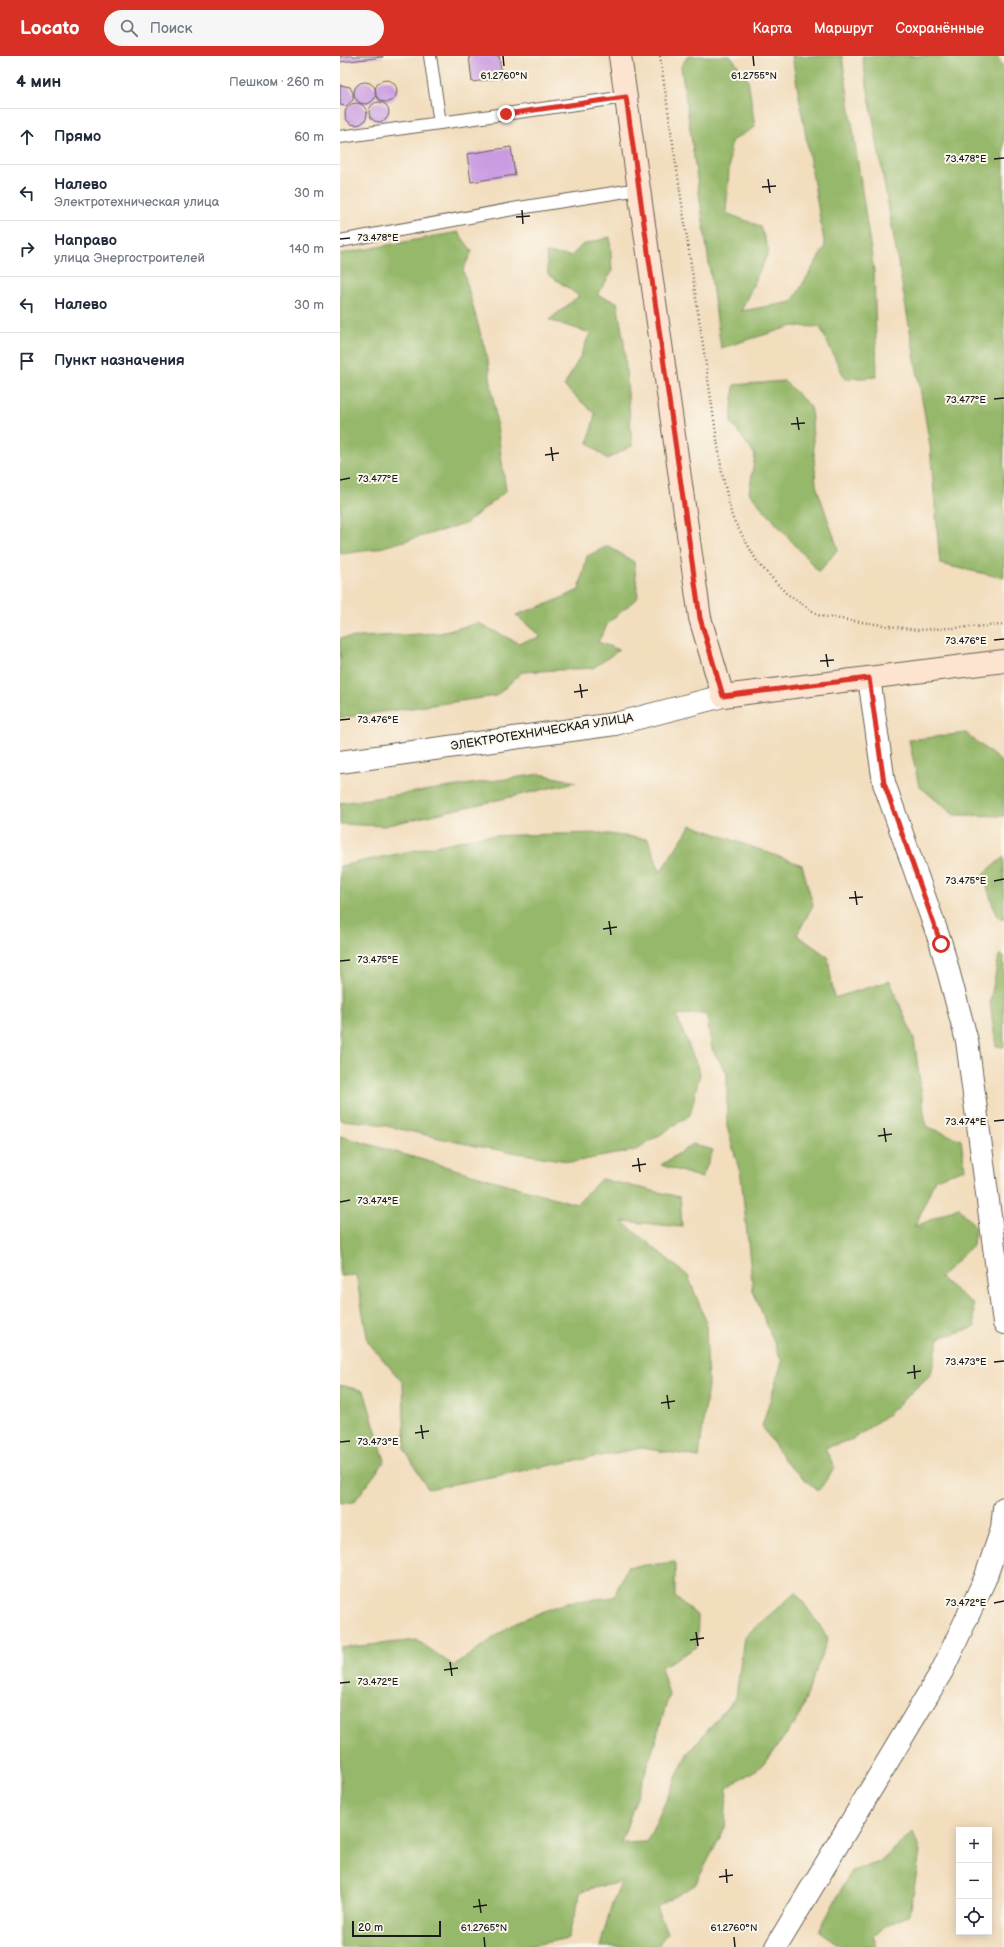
<!DOCTYPE html>
<html lang="ru">
<head>
<meta charset="utf-8">
<style>
	body { margin:0; font-family:"Balsamiq Sans",sans-serif; background:#f6f6f7; color:#1f2937 }
	.controls { position:absolute; right:12px; bottom:12px; display:grid; overflow:hidden; border-radius:0px; box-shadow:0 2px 10px #0003 }
	.controls button { width:36px; height:36px; display:grid; place-items:center; padding:0; border:0; border-bottom:1px solid #e0e1e3; background:#fff; color:#1f2937; font:20px sans-serif }
	.scale { position:absolute; left:12px; bottom:10px; width:89px; box-sizing:border-box; padding-left:4px; border:2px solid #1c1c1c; border-top:0; font-size:11px; line-height:14px; white-space:nowrap; color:#1c1c1c; -webkit-text-stroke:3px #fbf7ec; paint-order:stroke }
	.stop { position:absolute; width:12px; height:12px; margin:-9px; border:3px solid #d93025; border-radius:50%; background:#fff }
	.stop.end { background:#d93025; border-color:#fff; box-shadow:0 1px 4px #0008 }
	.list { margin:0; padding:0; list-style:none }
	h2 { display:flex; justify-content:space-between; align-items:center; height:52px; margin:0; padding:0 16px; font-size:17px }
	h2 small { font-size:13px; font-weight:400; color:#747a83 }
	.list li { display:grid; grid-template-columns:26px 1fr auto; gap:12px; align-items:center; box-sizing:border-box; height:56px; padding:0 16px; border-top:1px solid #e0e1e3 }
	.list b { display:block; font-size:15px; white-space:nowrap }
	.list p { margin:0; font-size:13px; white-space:nowrap; color:#747a83 }
	.list em { font-size:13px; font-style:normal; color:#747a83 }
	.icon { flex:none; width:22px; height:22px; fill:none; stroke:currentColor; stroke-width:2; stroke-linecap:round; stroke-linejoin:round }
	.map { position:relative; flex:none; width:664px; height:1891px; overflow:hidden }
	header { display:flex; align-items:center; gap:24px; box-sizing:border-box; height:56px; padding:0 20px; background:#d93025; color:#fff }
	header strong { font-size:19px }
	nav { display:flex; gap:22px; margin-inline-start:auto; font-size:14px }
	.search { width:280px; height:36px; background:#f6f6f7; display:flex; align-items:center; gap:10px; box-sizing:border-box; padding:0 14px; border-radius:22px; color:#747a83; font-size:15px }
	main { display:flex }
	aside { flex:1; background:#fff }
	.map>svg:first-child { display:block }
</style>
</head>
<body>
<header>
<strong>Locato</strong>
<div class="search"><svg class="icon" aria-label="search" viewBox="0 0 24 24"><circle cx="10" cy="10" r="6"/><path d="M15 15l6 6"/></svg>Поиск</div>
<nav><a>Карта</a><a>Маршрут</a><a>Сохранённые</a></nav>
</header>
<main>
<aside>
<h2>4 мин<small>Пешком · 260 m</small></h2>
<ul class="list">
<li><svg class="icon" aria-label="ahead" viewBox="0 0 24 24"><path d="M12 20V5M6 11l6-6 6 6"/></svg><div><b>Прямо</b></div><em>60 m</em></li>
<li><svg class="icon" aria-label="left" viewBox="0 0 24 24"><path d="M17 20v-9H6M10 6l-5 5 5 5"/></svg><div><b>Налево</b><p>Электротехническая улица</p></div><em>30 m</em></li>
<li><svg class="icon" aria-label="right" viewBox="0 0 24 24"><path d="M7 20v-9h11M14 6l5 5-5 5"/></svg><div><b>Направо</b><p>улица Энергостроителей</p></div><em>140 m</em></li>
<li><svg class="icon" aria-label="left" viewBox="0 0 24 24"><path d="M17 20v-9H6M10 6l-5 5 5 5"/></svg><div><b>Налево</b></div><em>30 m</em></li>
<li><svg class="icon" aria-label="arrive" viewBox="0 0 24 24"><path d="M6 21V4h12l-3 4 3 4H6"/></svg><div><b>Пункт назначения</b></div></li>
</ul>
</aside>
<div class="map">
<svg width="664" height="1891" viewBox="0 0 664 1891">
	<rect width="100%" height="100%" fill="#fbf7ec"/>
	<filter id="ink" filterUnits="userSpaceOnUse"><feTurbulence type="fractalNoise" baseFrequency=".025" numOctaves="2"/><feDisplacementMap in="SourceGraphic" scale="8" xChannelSelector="R" yChannelSelector="G"/><feConvolveMatrix kernelMatrix="1 2 1 2 8 2 1 2 1" color-interpolation-filters="sRGB"/></filter>
	<filter id="wash" filterUnits="userSpaceOnUse"><feTurbulence type="fractalNoise" baseFrequency=".012" numOctaves="4" result="noise"/><feDisplacementMap in="SourceGraphic" scale="16" xChannelSelector="R" yChannelSelector="G"/><feGaussianBlur stdDeviation="0.9" result="paint"/><feColorMatrix in="noise" values="0 0 0 0 0 0 0 0 0 0 0 0 0 0 0 0 0 1.4 0 .05"/><feComposite in="paint" operator="in"/></filter>
	<g filter="url(#wash)">
		<rect width="100%" height="100%" fill="#f2ddbd"/>
		<path fill="#96b86b" stroke="#596a44" d="M348 0H391L408 24 415 71 391 85 386 157 420 170 429 195 401 255 452 246 485 191 452 0H502L534 215 537 321 505 323 480 271 453 270 381 292 341 10Z
			M522 0H657L664 13V522L600 508 590 389Z
			M118 176 132 195 123 214 148 305 166 435 125 468 32 494 0 498V198Z
			M270 181 272 216 257 239 277 246 284 287 292 390 267 403 248 387 255 358 224 330 240 301 250 277 209 264 239 240 208 218 206 197 231 200 242 189Z
			M444 325 471 351 476 429 498 493 479 516 409 437 415 399 391 366 394 329Z
			M268 490 294 506 298 541 268 567 258 586 279 594 253 612 182 616 156 640 0 662V582L100 577 138 567 178 587 201 581 176 559 210 547 239 534 247 500Z
			M626 677 664 708V760L614 759 579 730 569 684Z
			M200 718 236 726 44 770 0 768V747Z
			M351 769 462 809 473 849 457 879 488 901 494 942 550 925 574 983 586 1070 621 1084 625 1113 595 1123 575 1171 618 1151 635 1170 633 1189 600 1222 633 1248 635 1271 599 1282 591 1318 548 1358 513 1383 485 1392 495 1412 478 1435 447 1408 422 1370 442 1306 413 1235 401 1120 387 1071V1017L372 993 366 957 336 959 360 1017 350 1059 297 1094 233 1106 135 1090 33 1067 0 1064V810L142 780 260 777 308 783 320 816Z
			M664 801V864L656 859 643 818Z
			M659 899 664 900V991L656 990 650 947Z
			M0 1080 236 1148 261 1123 340 1141 342 1171 282 1165 348 1220 366 1265 368 1329 359 1401 301 1392 88 1433 65 1394 63 1327 28 1286 16 1219 0 1220Z
			M353 1088 373 1094 362 1122 321 1109Z
			M0 1329 24 1335 45 1405 14 1446 0 1447Z
			M335 1506V1541L358 1560 357 1591 321 1611 329 1639 310 1703 281 1787 307 1786 347 1698 396 1641 404 1581 456 1536 488 1582 458 1663 422 1710 387 1732 385 1772 355 1829 317 1851 327 1877 317 1891H260L272 1847 281 1826 241 1835 228 1882 185 1891H0V1592L77 1584 114 1610 176 1566 228 1546 274 1541 287 1511Z
			M573 1776 580 1796 570 1858 533 1878 537 1891H502L479 1875 511 1815 540 1806Z"/>
		<g id="blocks">
			<path fill="#c99be1" d="M0 0H43V1L0 6Z
				M129 0H159L162 22 132 26Z
				M35 35a11 11 0 1 1 22 0a11 11 0 1 1-22 0Z
				M14 37a11 11 0 1 1 22 0a11 11 0 1 1-22 0Z
				M0 29 10 31 13 37V44L6 50 0 49Z
				M29 56a10 10 0 1 1 20 0a10 10 0 1 1-20 0Z
				M5 58a11 11 0 1 1 22 0a11 11 0 1 1-22 0Z
				M171 91 175 119 131 126 127 98Z"/>
		</g>
	</g>
	<g filter="url(#ink)">
		<use href="#blocks" fill-opacity="0" stroke="#676054" stroke-width="1"/>
		<g fill="none" stroke-linecap="round" stroke-linejoin="round">
			<defs>
				<path id="lane" d="M90 0 100 67
					M0 81 286 41
					M0 185 179 152 299 133"/>
				<path id="street" d="M529 622 544 727 601 888 627 985 664 1267
					M0 706 275 668 383 640
					M436 1891 602 1615 645 1523 662 1473 664 1452"/>
				<path id="secondary" d="M280 0 360 562 383 640 664 605"/>
			</defs>
			<use href="#lane" stroke="#676054" stroke-width="14"/>
			<use href="#street" stroke="#676054" stroke-width="24"/>
			<use href="#secondary" stroke="#676054" stroke-width="24"/>
			<path stroke="#676054" stroke-width="2.5" stroke-dasharray="1 3" stroke-linecap="butt" d="M320 0 382 417 392 461 418 507 446 537 480 560 577 574 664 569"/>
			<use href="#lane" stroke="#fff" stroke-width="12"/>
			<use href="#street" stroke="#fff" stroke-width="22"/>
			<use href="#secondary" stroke="#fde4d1" stroke-width="22"/>
		</g>
	</g>
	<g fill="none" stroke-linecap="round" stroke-linejoin="round" filter="url(#ink)">
		<path stroke="#d93025" stroke-width="5" d="M166 58 286 41 360 562 383 640 529 622 544 727 601 888"/>
	</g>
	<path fill="none" stroke="#1c1c1c" stroke-width="1.5" d="M163 0 164 10M413 0 414 10M654 103 664 102M428 123 430 137M422 131 436 130M182 154 183 168M176 161 190 160M0 183 10 182M654 343 664 342M457 361 459 374M451 368 465 367M211 391 213 405M205 399 219 397M0 424 10 422M654 584 664 583M486 598 488 611M480 605 494 604M240 628 242 642M234 636 248 634M0 664 10 663M654 825 664 823M515 835 517 849M509 842 523 841M269 865 271 879M263 873 277 871M0 905 10 904M654 1065 664 1064M544 1072 546 1086M538 1080 552 1078M298 1102 300 1116M292 1110 306 1108M0 1146 10 1144M654 1306 664 1305M574 1309 575 1323M567 1317 581 1315M327 1339 329 1353M321 1347 335 1345M81 1369 83 1383M75 1377 89 1375M0 1386 10 1385M654 1547 664 1545M356 1576 358 1590M350 1584 364 1582M110 1606 112 1620M104 1614 118 1612M0 1627 10 1626M386 1813 387 1827M379 1821 393 1819M139 1843 141 1857M133 1851 147 1849M144 1881 145 1891M394 1881 395 1891"/>
	<g text-anchor="middle" dominant-baseline="central" stroke-width="4" stroke-linejoin="round" paint-order="stroke">
		<g font-size="12" fill="#1c1c1c" stroke="#fbf7ec">
			<text transform="translate(202 676) rotate(-9)">ЭЛЕКТРОТЕХНИЧЕСКАЯ УЛИЦА</text>
		</g>
	</g>
	<g font-size="10" text-anchor="middle" fill="#1c1c1c" stroke="#fbf7ec" stroke-width="4" stroke-linejoin="round" paint-order="stroke">
		<text x="164" y="23">61.2760°N</text>
		<text x="414" y="23">61.2755°N</text>
		<text x="626" y="106">73.478°E</text>
		<text x="38" y="185">73.478°E</text>
		<text x="626" y="347">73.477°E</text>
		<text x="38" y="426">73.477°E</text>
		<text x="626" y="588">73.476°E</text>
		<text x="38" y="667">73.476°E</text>
		<text x="626" y="828">73.475°E</text>
		<text x="38" y="907">73.475°E</text>
		<text x="626" y="1069">73.474°E</text>
		<text x="38" y="1148">73.474°E</text>
		<text x="626" y="1309">73.473°E</text>
		<text x="38" y="1389">73.473°E</text>
		<text x="626" y="1550">73.472°E</text>
		<text x="38" y="1629">73.472°E</text>
		<text x="144" y="1875">61.2765°N</text>
		<text x="394" y="1875">61.2760°N</text>
	</g>
</svg>
<div class="controls">
<button>+</button>
<button>−</button>
<button><svg class="icon" aria-label="locate" viewBox="0 0 24 24"><circle cx="12" cy="12" r="6"/><path d="M12 2v4M12 18v4M2 12h4M18 12h4"/></svg></button>
</div>
<div class="scale">20 m</div>
<div class="stop" style="left:601px;top:888px"></div>
<div class="stop end" style="left:166px;top:58px"></div>
</div>
</main>
</body>
</html>
